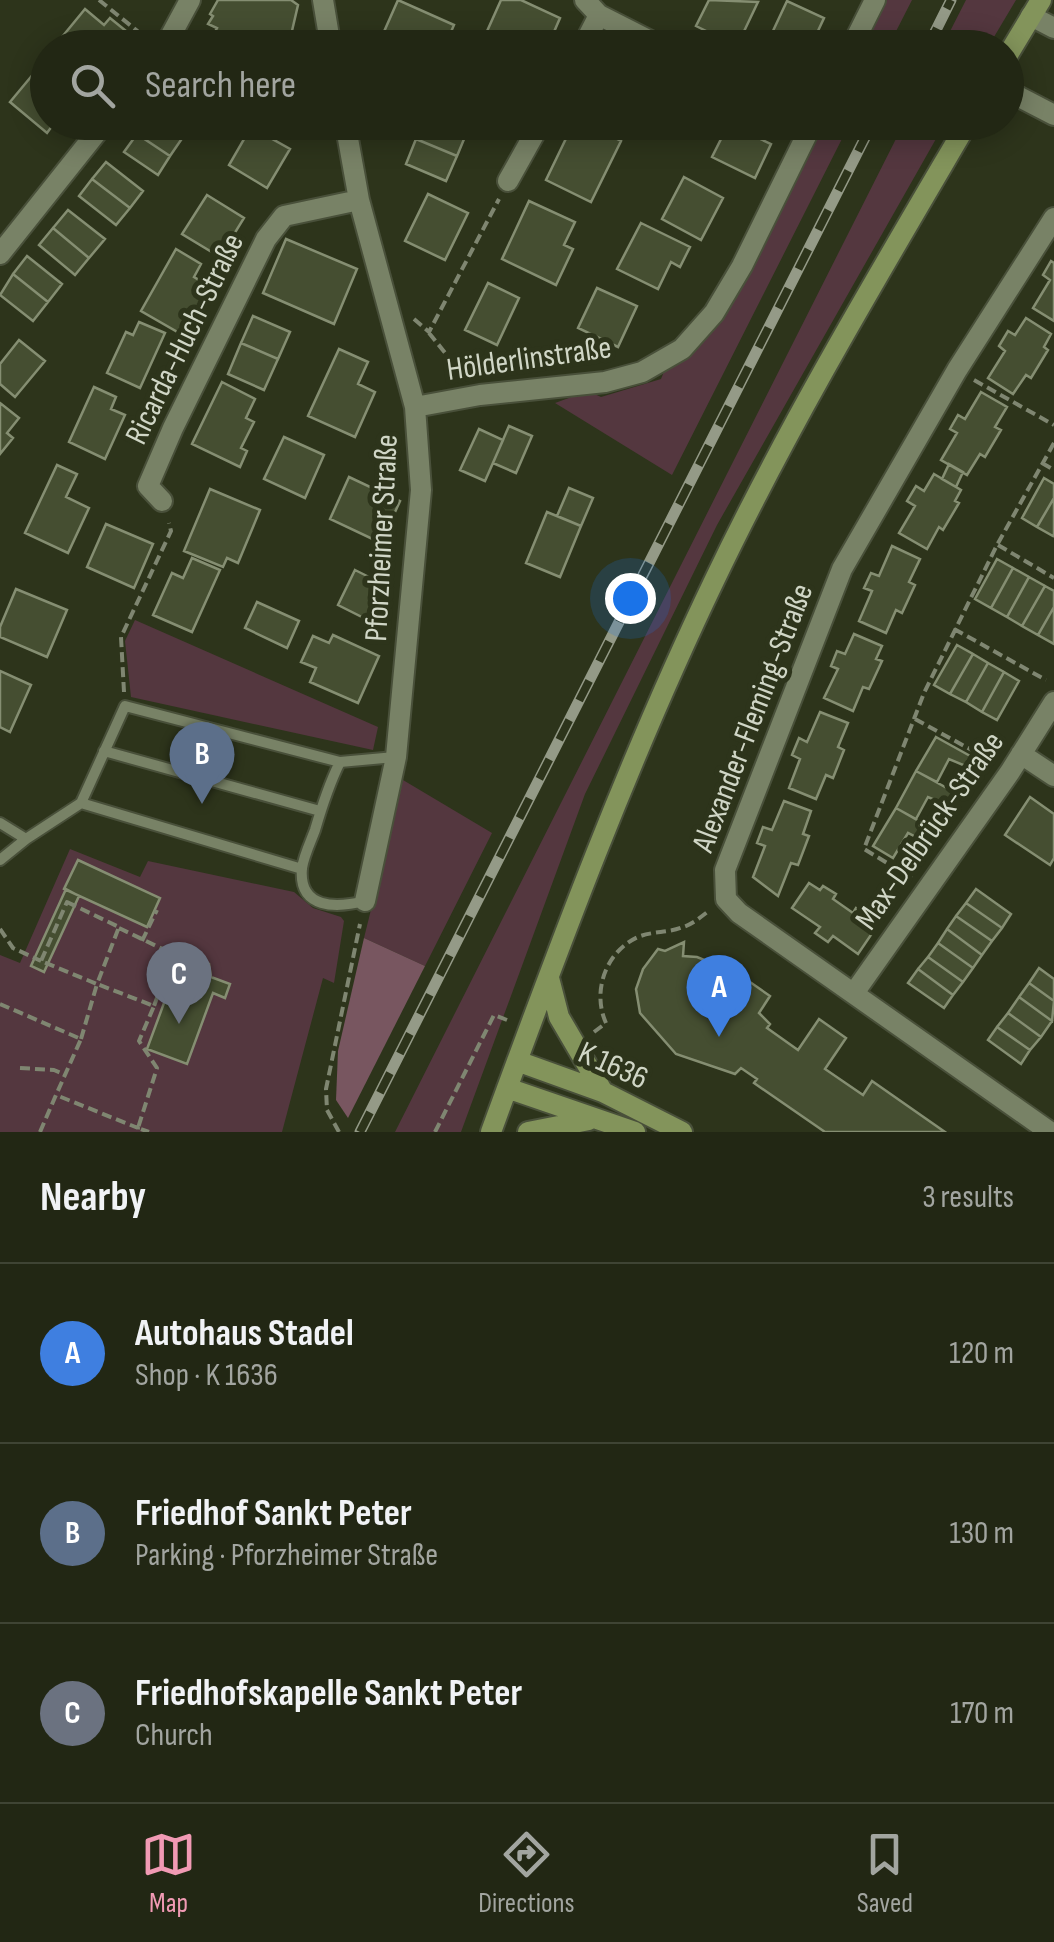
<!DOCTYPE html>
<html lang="en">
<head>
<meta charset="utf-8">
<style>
	body { margin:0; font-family:"Sofia Sans Condensed",sans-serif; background:#2e3322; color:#f1f3f6 }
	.you { position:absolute; left:630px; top:598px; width:35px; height:35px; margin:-25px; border:8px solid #fff; border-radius:50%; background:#1a73e8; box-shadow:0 0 0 15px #1a73e833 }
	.badge { display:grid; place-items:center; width:65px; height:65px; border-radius:50%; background:#f19ab4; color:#fff; font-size:32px; font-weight:700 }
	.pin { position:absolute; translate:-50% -82px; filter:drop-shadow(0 2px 5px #0008) }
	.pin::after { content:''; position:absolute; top:52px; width:35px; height:30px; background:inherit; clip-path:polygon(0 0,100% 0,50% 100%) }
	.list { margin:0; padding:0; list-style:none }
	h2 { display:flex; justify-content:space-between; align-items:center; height:130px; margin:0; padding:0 40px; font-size:42px }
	h2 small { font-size:32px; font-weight:400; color:#a2a5a0 }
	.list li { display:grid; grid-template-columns:65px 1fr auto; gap:30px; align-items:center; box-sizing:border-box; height:180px; padding:0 40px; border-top:2px solid #3f4434 }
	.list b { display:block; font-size:38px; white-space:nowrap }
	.list p { margin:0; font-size:32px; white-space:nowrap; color:#a2a5a0 }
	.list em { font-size:32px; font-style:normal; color:#a2a5a0 }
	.icon { flex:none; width:55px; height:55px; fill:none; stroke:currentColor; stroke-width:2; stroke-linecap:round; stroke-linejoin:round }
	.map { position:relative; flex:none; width:1054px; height:1132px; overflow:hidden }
	.search { position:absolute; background:#222714; box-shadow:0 5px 25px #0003; left:30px; right:30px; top:30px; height:110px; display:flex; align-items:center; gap:25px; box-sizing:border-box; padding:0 35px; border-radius:55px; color:#a2a5a0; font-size:38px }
	.sheet { height:670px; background:#222714 }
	nav { display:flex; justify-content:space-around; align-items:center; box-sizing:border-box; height:140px; border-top:2px solid #3f4434; background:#222714; font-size:28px; color:#a2a5a0 }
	nav a { display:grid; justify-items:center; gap:5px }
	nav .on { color:#f19ab4 }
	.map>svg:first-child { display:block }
</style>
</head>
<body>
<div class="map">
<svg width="1054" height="1132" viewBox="0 0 1054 1132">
	<rect width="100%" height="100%" fill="#2d341b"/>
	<path fill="#54373f" d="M886 0H912L888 47 862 48Z
		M966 0H1016L988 47H942Z
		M824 123H850L672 475 555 403 588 391 601 397 661 379 665 369 691 351 720 322 739 292Z
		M904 123H945L717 525 585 794 461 1132H395Z
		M135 620 378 727 373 750 131 697 125 641Z
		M403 780 492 833 425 966 364 938Z
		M70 849 140 877 148 861 294 892 313 908 341 917 344 921 334 983 323 978 282 1132H0V955L20 963Z"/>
	<path fill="#785660" d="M364 938 425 966 348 1118 336 1100 338 1051Z"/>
	<path fill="#454e31" stroke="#858e72" stroke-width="2.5" d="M218 0H291L298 5 288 48H206L217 28 208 24 213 16 210 14Z
		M398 0 454 25 444 48H393L396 40 383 34Z
		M501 0H521L560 18 547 48H506L484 38Z
		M709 0 758 2 737 46 696 26Z
		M787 1 824 18 810 48H765Z
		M85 9 104 25 110 18 126 31 113 48H53Z
		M45 60 48 62V122H55L47 133 10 102Z
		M144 122H160L183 137 170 156 137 134Z
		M423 122H445L467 132 457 156 416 139Z
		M574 122H583L621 141 591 202 546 180Z
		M654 122H694L686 138Z
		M715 122H738L743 125 741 130 771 144 755 178 712 157 722 137 711 132Z
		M251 127 290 149 267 188 229 165Z
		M137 134 170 156 158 175 124 152Z
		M416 139 457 156 446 181 406 164Z
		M106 162 143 191 130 208 92 179Z
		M684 177 723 198 701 240 662 219Z
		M92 179 130 208 116 225 79 196Z
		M428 194 468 213 445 260 405 241Z
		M207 195 244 218 220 257 182 234Z
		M529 201 575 222 564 245 573 249 556 285 502 259Z
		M68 210 105 239 89 258 53 228Z
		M641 223 690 247 680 267 671 262 658 289 617 269Z
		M53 228 89 258 75 275 39 245Z
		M286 239 357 269 334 324 263 293Z
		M176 249 201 264 194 277 209 286 181 334 141 311Z
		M27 256 62 284 48 302 13 274Z
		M1051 261 1054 263V321L1033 308 1050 280 1043 275Z
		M13 274 48 302 33 321 0 295Z
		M488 283 519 298 497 345 465 330Z
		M597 288 637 306 618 347 578 328Z
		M253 316 290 332 278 359 241 343Z
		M1026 318 1051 334 1044 347 1048 350 1031 378 1026 375 1013 394 988 378 1005 351 999 346 1008 331 1015 335Z
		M139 322 165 333 140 388 107 373 126 332 133 335Z
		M19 340 45 361 15 397 0 384V364Z
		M241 343 278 359 264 390 228 374Z
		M339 349 368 362 358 384 375 392 355 437 308 416Z
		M222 382 255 399 246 418 254 422 241 448 247 451 240 467 192 444Z
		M94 387 116 397 111 409 125 415 105 459 69 442Z
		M981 392 1007 407 995 427 1001 430 985 457 980 454 967 475 941 460 957 433 950 429 958 415 965 419Z
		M0 403 19 418 7 433 13 438 0 454Z
		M509 426 532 436 516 473 493 463Z
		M479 429 503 440 485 481 460 470Z
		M284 437 324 455 305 498 264 479Z
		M949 464 963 472 956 487 942 479Z
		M57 465 77 474 66 497 89 508 68 553 25 533Z
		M934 474 961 490 955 501 959 503 943 530 939 527 927 549 899 533 915 506 907 501 916 486 924 491Z
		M349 477 400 501 381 543 330 519Z
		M1044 478 1054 484V498L1037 527 1022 518Z
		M569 488 593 498 581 526 557 516Z
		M210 489 260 510 238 563 227 558 223 567 184 551Z
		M1054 498V534L1053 536 1037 527Z
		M547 512 581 526 560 577 526 563Z
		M106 524 153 544 134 588 87 567Z
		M892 546 920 559 909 582 915 585 902 613 896 610 886 633 859 621 872 591 864 588 871 573 879 576Z
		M192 558 220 570 192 632 153 615 172 573 183 578Z
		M997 559 1013 568 991 608 975 599Z
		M1013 568 1029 577 1007 617 991 608Z
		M355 570 389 587 372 622 338 605Z
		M1029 577 1045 586 1022 626 1007 617Z
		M1045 586 1054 591V607L1038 635 1022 626Z
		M16 589 67 610 47 657 0 637V627Z
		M257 602 299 621 287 648 245 628Z
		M1054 607V644L1038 635Z
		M854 634 882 646 876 659 882 661 869 689 863 687 853 711 824 698 838 669 831 666 837 651 845 654Z
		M333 635 379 656 358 703 310 682 316 668 301 662 313 636 329 643Z
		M957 645 973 654 950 694 934 685Z
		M973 654 988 663 966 702 950 694Z
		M988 663 1004 672 982 712 966 702Z
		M0 671 31 685 10 732 0 727Z
		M1004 672 1019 681 997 720 982 712Z
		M820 712 848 723 838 747 844 750 833 778 826 775 816 799 789 788 800 759 792 755 799 738 807 742Z
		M936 737 972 757 968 767 949 759 937 782 916 771Z
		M916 771 954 792 947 805 928 797 916 819 896 808Z
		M1030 797 1054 814V858L1050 865 1005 835Z
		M784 801 811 811 803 834 809 836 798 865 791 863 778 896 753 877 765 846 757 843 763 827 772 830Z
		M896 808 931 828 924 841 908 833 893 858 873 846Z
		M78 860 160 898 147 927 64 889Z
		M809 883 820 890 823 886 836 894 833 899 853 913 856 908 869 917 865 923 875 929 858 954 833 936 828 942 815 933 820 927 792 908Z
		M66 889 79 896 44 972 31 966Z
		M976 889 1011 914 1002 928 966 903Z
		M966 903 1002 928 992 941 956 916Z
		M956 916 992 941 982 955 947 929Z
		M947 929 982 955 973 968 938 943Z
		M684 942 683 956 697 957 737 973 770 996 759 1013 770 1024 767 1028 798 1050 819 1019 846 1038 825 1069 863 1095 872 1081 945 1132H825L754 1083 757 1079 741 1068 735 1074 676 1054 640 1013 636 989 643 969 658 949 665 951Z
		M938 943 973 968 963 982 928 957Z
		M928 957 963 982 953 995 918 969Z
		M195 959 209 964 211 977 230 984 225 998 213 993 187 1064 147 1049 174 976 181 979 185 967Z
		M1039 968 1054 979V1001L1029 983Z
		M918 969 953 995 944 1008 908 983Z
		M1029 983 1054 1001 1052 1021 1019 997Z
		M1019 997 1052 1021 1041 1037 1008 1013Z
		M1008 1013 1041 1037 1030 1050 997 1027Z
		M997 1027 1030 1050 1021 1064 988 1040Z"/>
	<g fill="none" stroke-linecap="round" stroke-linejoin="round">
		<defs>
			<path id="lane" d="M104 751 320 811
				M340 762C329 784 322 806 315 830 311 841 304 855 302 868 298 910 337 908 365 901
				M81 803 302 869
				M0 823 26 839
				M0 860 26 839 81 803 125 706 340 762 395 757"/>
			<path id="street" d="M323 0 331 48
				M585 0 599 15 664 48
				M1031 16 1054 28
				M164 48 190 0
				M582 48 599 15
				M851 48 875 0
				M1006 90 1054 115
				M345 122 359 200 415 407 421 490 396 757 365 901
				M508 181 541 122
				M0 254 105 122
				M415 407 480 395 605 382 642 372 682 349 714 313 742 266 813 122
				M162 501 148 486 173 428 266 239 284 216 359 200
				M1021 754 1054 776
				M854 993 1010 772 1054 702
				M1050 1132 739 913 726 899 725 870 842 569 957 370 1054 218"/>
			<path id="secondary" d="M1006 58 1041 0
				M549 978 559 1017 603 1092
				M517 1061 603 1092 682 1132
				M507 1088 635 1132
				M491 1132C559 946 629 758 715 579 790 422 880 272 968 122
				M528 1132 589 1120"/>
		</defs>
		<use href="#lane" stroke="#49503a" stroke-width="14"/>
		<use href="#street" stroke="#49503a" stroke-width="24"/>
		<use href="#secondary" stroke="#49503a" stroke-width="24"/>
		<path stroke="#7f8671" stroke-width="4" stroke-dasharray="10 5" stroke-linecap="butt" d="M99 0 146 38
			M414 319 429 332 499 199
			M429 333 464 376
			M974 380 1054 425
			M1042 463 1054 470
			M998 545 1054 578
			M954 629 1046 680
			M124 692 121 637 171 531 169 523
			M915 719 990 760
			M912 878 864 849 924 693 997 545 1054 443
			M67 902 119 927 97 984 41 961Z
			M119 928 173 954 154 1006
			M0 929 13 948 41 961
			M142 941 157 910
			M0 1004 81 1039 56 1095
			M594 1032 606 1023C592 992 605 952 638 937 652 931 669 933 683 927 693 924 702 916 710 910
			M81 1039 97 984 154 1006 139 1041 157 1068 138 1128 149 1132
			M20 1068 54 1070 66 1075
			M40 1132 56 1095 138 1128 137 1132
			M339 1132 327 1110 326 1089 360 924
			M435 1132 494 1015 507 1020"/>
		<use href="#lane" stroke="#788266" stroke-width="10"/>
		<use href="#street" stroke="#788266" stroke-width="20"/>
		<use href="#secondary" stroke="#83945b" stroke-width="20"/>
		<defs>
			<path id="rail" d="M927 48 951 0
				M360 1132 873 122"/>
		</defs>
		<use href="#rail" stroke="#949a87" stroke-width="11"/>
		<use href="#rail" stroke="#2d341b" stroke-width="8" stroke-dasharray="22" stroke-linecap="butt"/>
	</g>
	<g text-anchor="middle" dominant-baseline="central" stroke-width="10" stroke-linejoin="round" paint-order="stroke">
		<g font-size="32" fill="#d0d6c6" stroke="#2d341b">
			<text transform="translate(185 339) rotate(-64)">Ricarda-Huch-Straße</text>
			<text transform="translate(529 359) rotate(-8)">Hölderlinstraße</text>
			<text transform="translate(382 538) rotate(-87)">Pforzheimer Straße</text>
			<text transform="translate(753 718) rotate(-69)">Alexander-Fleming-Straße</text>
			<text transform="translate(930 831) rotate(-55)">Max-Delbrück-Straße</text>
			<text transform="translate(613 1066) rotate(24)">K 1636</text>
		</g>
	</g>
</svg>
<div class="you"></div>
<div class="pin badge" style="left:719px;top:1037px;background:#3f7fe0">A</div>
<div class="pin badge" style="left:202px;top:804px;background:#5c6f8a">B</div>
<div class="pin badge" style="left:179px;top:1024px;background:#6b7280">C</div>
<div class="search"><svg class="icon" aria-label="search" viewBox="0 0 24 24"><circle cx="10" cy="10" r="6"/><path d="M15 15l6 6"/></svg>Search here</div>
</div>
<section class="sheet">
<h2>Nearby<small>3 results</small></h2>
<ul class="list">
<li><span class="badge" style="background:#3f7fe0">A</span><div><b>Autohaus Stadel</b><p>Shop · K 1636</p></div><em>120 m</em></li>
<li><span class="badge" style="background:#5c6f8a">B</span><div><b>Friedhof Sankt Peter</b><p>Parking · Pforzheimer Straße</p></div><em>130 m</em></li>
<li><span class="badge" style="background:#6b7280">C</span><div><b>Friedhofskapelle Sankt Peter</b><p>Church</p></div><em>170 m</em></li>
</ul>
</section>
<nav>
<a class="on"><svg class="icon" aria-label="map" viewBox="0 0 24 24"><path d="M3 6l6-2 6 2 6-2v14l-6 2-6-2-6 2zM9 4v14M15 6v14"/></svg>Map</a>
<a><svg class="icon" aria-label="directions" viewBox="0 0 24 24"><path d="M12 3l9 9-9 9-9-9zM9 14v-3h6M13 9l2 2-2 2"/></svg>Directions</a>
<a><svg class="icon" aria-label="saved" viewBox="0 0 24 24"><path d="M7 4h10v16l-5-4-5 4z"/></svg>Saved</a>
</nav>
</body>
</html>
